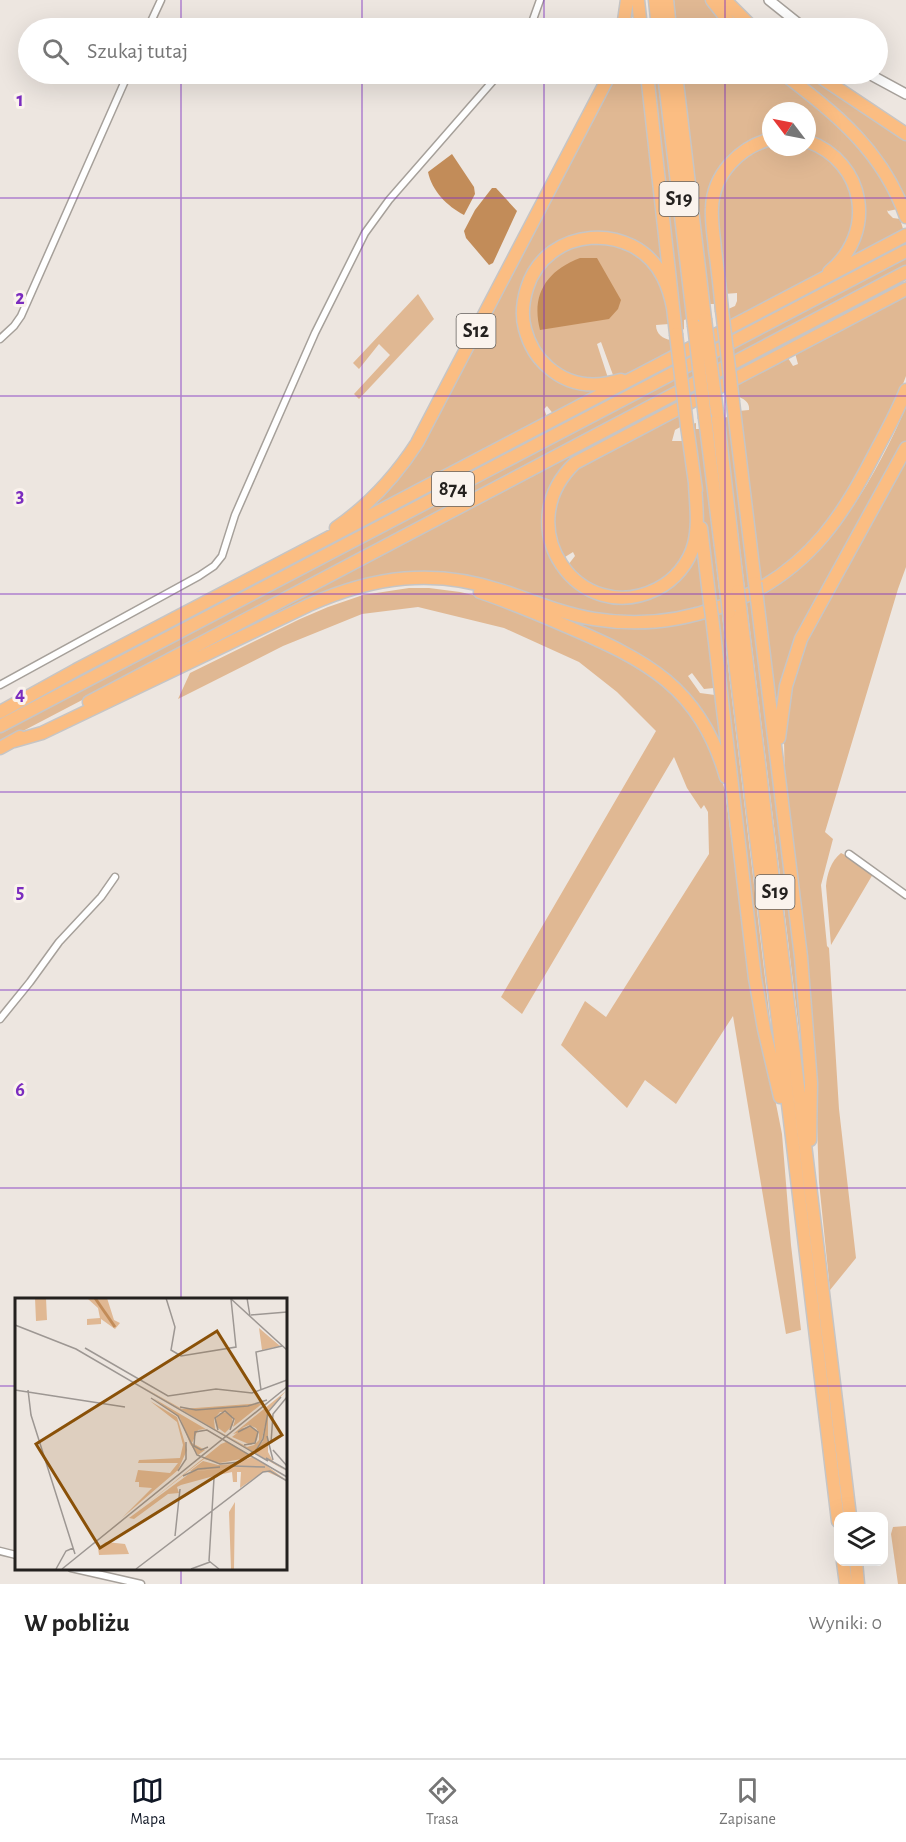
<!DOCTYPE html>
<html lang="pl">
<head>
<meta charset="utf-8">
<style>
	body { margin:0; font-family:"Alegreya Sans",sans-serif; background:#f6f6f6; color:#222 }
	.controls { position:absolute; right:18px; bottom:18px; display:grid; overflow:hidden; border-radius:12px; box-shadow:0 6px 24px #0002 }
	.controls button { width:54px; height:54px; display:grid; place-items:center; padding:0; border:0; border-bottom:2px solid #e0e0e0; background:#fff; color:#222; font:30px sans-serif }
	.compass { position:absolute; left:762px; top:102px; width:54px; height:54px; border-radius:50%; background:#fff; box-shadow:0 6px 24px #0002; rotate:302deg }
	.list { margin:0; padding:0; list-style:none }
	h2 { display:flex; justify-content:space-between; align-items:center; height:78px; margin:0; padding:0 24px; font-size:26px }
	h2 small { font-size:20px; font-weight:400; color:#767676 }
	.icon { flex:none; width:33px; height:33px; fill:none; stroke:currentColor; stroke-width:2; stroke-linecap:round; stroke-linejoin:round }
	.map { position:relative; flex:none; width:906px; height:1584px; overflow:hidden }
	.search { position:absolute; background:#fff; box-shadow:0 6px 24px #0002; left:18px; right:18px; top:18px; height:66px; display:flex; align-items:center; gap:15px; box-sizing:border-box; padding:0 21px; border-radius:33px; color:#767676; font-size:22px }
	.sheet { height:174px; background:#fff }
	nav { display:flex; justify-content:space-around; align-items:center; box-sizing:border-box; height:84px; border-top:2px solid #e0e0e0; background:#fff; font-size:16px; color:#767676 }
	nav a { display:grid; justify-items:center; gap:3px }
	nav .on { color:#111827 }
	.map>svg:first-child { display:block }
</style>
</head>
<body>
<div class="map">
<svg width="906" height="1584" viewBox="0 0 906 1584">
	<rect width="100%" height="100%" fill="#ede6e0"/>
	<path fill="#e0b893" d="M674 0H706L728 28H677Z
		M614 74H643L666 274 631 240 555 246 520 298 539 364 604 388 554 415 547 406 544 409 547 417 356 520 381 496Z
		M650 74H657L687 319 684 320V329L680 332Z
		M682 74H777L807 96 870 158 898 209 888 211 887 210 888 213 893 218 900 219 904 232 844 264 850 255 858 185 807 137V111H771V136L716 177 719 311 715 313 714 304H710Z
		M795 74H810L906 138V200C878 139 846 114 795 74Z
		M771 144V147H790L789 154 794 155 795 147 814 148 840 168 854 196 852 234 832 265 822 272 728 322 726 310 735 306 737 301V293L724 294C718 249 701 181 749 152 755 148 764 146 771 144Z
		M594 240C607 244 626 245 636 253 660 269 666 297 669 324L656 325C656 334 663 339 671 340L673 351 619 377 613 375 601 342 597 344 608 378C599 379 588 381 580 379 570 378 559 370 552 364 504 322 532 246 594 240Z
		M906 241 665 370 521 443 406 506 0 719 12 709Z
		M906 255V269L0 743V731Z
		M906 281V286L571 462 545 534 585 590 649 595 699 542 706 607 668 615 607 617 399 575 172 665 517 482 581 451Z
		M906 293V376L895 405 844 501 825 527 784 567 759 582 738 411 749 410C750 402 744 399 737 396L735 383 788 358 793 366 798 364 795 353Z
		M418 294 434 319 359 399 354 394 390 355 379 344 359 369 353 363Z
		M731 404 805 1034 809 1112 724 418 727 417 726 406Z
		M906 407V442L810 616 775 724 760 597C776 585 795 573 811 558 851 519 884 458 906 407Z
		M680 412 682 426 675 430 672 441H684C688 473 696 506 690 538 684 574 641 602 605 590 589 585 580 576 568 565L575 556 573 552 565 557C562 552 557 546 555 541 545 513 562 482 582 464Z
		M696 423V429H700L775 1062 762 1003 692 424Z
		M906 459V567L898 589 825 832 833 839 821 885 827 946 829 948 839 1109 856 1258 830 1290 819 1182 815 1065 785 786 784 741 794 675 805 644Z
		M409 588H429L460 592 486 598 608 648 649 671 689 710 718 765 725 791 749 968 782 1134 791 1245 801 1330 786 1334 733 1016 676 1104 645 1080 627 1108 561 1045 585 1001 606 1017 709 854 708 812 704 805 701 809 687 788 674 757 522 1014 501 997 656 731 617 692 579 662 504 628 418 607 362 614 283 646 178 699 190 673 300 619 328 607 363 595Z
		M543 612C607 631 642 631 707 618L714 688 704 689 692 673 688 676 700 693 715 695 725 760 687 696Z
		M849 852 873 874 831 945 826 886C827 874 831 861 841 853L847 856Z
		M906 1526V1584H898L891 1534 893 1527Z"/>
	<path fill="#c28c59" d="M452 154 474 187 475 194 464 215C447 206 432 191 428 172Z
		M492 188H496L517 211 493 263 489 265 466 238 464 231 475 210Z
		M580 258H597L621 300 618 309 609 319 540 330C531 295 546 271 580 258Z"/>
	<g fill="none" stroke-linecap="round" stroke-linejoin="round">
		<defs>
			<path id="street" d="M148 28 161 0
				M530 28 540 0
				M0 339 14 326 21 316 128 74
				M0 685 199 576 214 566 222 556 235 515 315 333 365 233 389 200 499 74
				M849 854 906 895
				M0 1019 30 982 59 942 101 897 115 877
				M0 1551 16 1555
				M71 1568 141 1584"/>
			<path id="secondary" d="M769 0 804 28
				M869 74 906 94"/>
			<path id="highway" d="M638 0 641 28
				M655 0 658 28
				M667 0 670 28
				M712 0 734 28
				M725 0 753 28
				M623 28 627 0
				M647 74 676 334
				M664 74 694 325
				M676 74 705 319
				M784 74C837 115 883 151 906 217
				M816 74 906 134
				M807 141C866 162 877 233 829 272
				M722 310C720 290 718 270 715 250 714 236 711 222 712 208 713 174 740 147 771 139
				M621 380C595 388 569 386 548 367 536 357 529 344 525 329 521 315 523 301 527 288 546 226 634 220 663 277 668 287 671 297 673 308
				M733 402 755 583
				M717 412 738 591
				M705 418 727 596
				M687 426 696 490
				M695 484C696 504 699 525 694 544 689 563 675 580 657 589 579 628 508 527 575 463L906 289
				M336 528C369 505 395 477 417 443L610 74
				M701 528 710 603
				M480 592C510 602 538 614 566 626 646 660 700 687 726 777
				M757 599 801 957 811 1083 810 1140
				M740 607 850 1516
				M729 612 838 1521
				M712 617 755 978 764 1029 780 1097
				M89 702 906 272
				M0 712 76 670 906 235
				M0 726 906 251
				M779 738 786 686 801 639 906 448
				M14 741 42 733 309 605C374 576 434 568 503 591 533 601 563 614 594 619 678 633 768 601 823 536 844 511 859 484 874 455 885 434 897 413 906 390
				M0 748 20 737
				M843 1562 846 1584
				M856 1562 858 1584"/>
		</defs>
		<use href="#street" stroke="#a6a09a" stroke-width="9"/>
		<use href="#secondary" stroke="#a6a09a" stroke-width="12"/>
		<use href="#highway" stroke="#c6c5c5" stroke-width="15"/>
		<use href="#street" stroke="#fff" stroke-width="6"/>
		<use href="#secondary" stroke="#fff" stroke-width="9"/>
		<use href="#highway" stroke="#fbbd82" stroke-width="12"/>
		<defs>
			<path id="highway-bridge" d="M722 310 733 402
				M705 319 717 412
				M694 325 705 418
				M676 334 687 426
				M755 583 757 599
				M738 591 740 607
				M727 596 729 612
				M710 603 712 617"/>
		</defs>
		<use href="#highway-bridge" stroke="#c6c5c5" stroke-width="15" stroke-linecap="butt"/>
		<use href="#highway-bridge" stroke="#fbbd82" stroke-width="12"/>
	</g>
	<path fill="none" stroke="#7b2cbf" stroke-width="1.5" stroke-opacity="0.55" d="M181 0V28M362 0V28M544 0V28M725 0V28M181 74V1299M362 74V1584M544 74V1584M725 74V1584M0 198H906M0 396H906M0 594H906M0 792H906M0 990H906M0 1188H906M0 1386H16M285 1386H906M181 1568V1584"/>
	<g text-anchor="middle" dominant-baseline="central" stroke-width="6" stroke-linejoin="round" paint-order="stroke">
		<g fill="#faf3ed" stroke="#64605d" stroke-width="1.5">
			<rect x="659.5" y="182" width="39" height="34" rx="4.5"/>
			<rect x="456.5" y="314" width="39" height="34" rx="4.5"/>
			<rect x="432" y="472" width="42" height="34" rx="4.5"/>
			<rect x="755.5" y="875" width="39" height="34" rx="4.5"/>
		</g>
		<g font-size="20" font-weight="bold" fill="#24211f">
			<text x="679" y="199">S19</text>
			<text x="476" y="331">S12</text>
			<text x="453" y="489">874</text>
			<text x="775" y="892">S19</text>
		</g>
	</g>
	<g transform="translate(15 1298)">
		<rect width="272" height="272" fill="#ede6e0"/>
		<path d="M20 0H31L32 22 21 23ZM92 0 99 22 105 25 100 31 86 21V26L72 27V21L85 20 83 10 73 1 59 0ZM244 30 265 48 247 52ZM119 84 167 111 248 105 218 129 220 122 217 118 218 127 210 135 202 129 200 122 205 115 214 114H205L199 121 200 131 232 149 239 147 244 142V135L241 130 234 127 227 130 236 129 243 135 242 142 236 147 217 139 222 135 218 136 271 93 253 113 247 141 240 153 248 143 251 122 253 116V154L259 165 271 173ZM138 100 271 178 252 168 271 182 250 173 225 190 226 174H222V184H218L217 174 199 178 166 187 162 189 164 195 153 196 119 221 114 220 178 173 249 168 175 173 188 163 203 167 218 166 237 159 205 165 189 161 133 205 206 146 211 144 190 131 183 132 177 145 190 152 183 157 175 146 165 120ZM135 103 162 119 172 152 163 172 107 220 137 190 124 189V184H120L123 172 155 175 163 165H123L124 162 165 160 168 147 162 124ZM220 204 219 271H216L214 214ZM91 244 110 246 114 256 84 257 83 250Z" fill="#e0b893"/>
		<path fill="none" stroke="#c28c59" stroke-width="3" d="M80 0 100 29"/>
		<path fill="none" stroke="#9d9793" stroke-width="1.5" d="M151 0 160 29 156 52 166 58 221 49 216 1M215 0 272 52M232 0 235 18M236 17 272 14M0 27 61 51 253 163M70 50 153 98 201 91 237 95 272 82M0 92 110 109M13 92 16 117 60 256M246 92 241 54 267 48M136 100 163 118 182 157 205 166 225 164 240 154 248 141 253 114 266 99M165 109 181 112 233 108 252 102M203 132 200 120 210 113 219 121 215 132M223 134 235 128 243 134 240 145 229 147M252 138 258 162M256 145 258 116 272 99M193 149 186 152 179 148 180 134 192 132 272 179M258 152 272 168M251 160 272 172M218 168 250 169M163 173 171 161V144M168 178 183 171 205 169M199 180 194 263 204 271M160 238 165 191M41 271 51 253 58 250M47 271 272 89M121 271 248 174 255 173 272 183M176 271 195 264"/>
		<path fill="#8a5108" fill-opacity="0.15" stroke="#8a5108" stroke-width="3" d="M202 33 267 137 85 250 21 146Z"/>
		<rect width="272" height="272" fill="none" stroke="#24211f" stroke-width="3"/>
	</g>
	<g font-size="20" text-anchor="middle" font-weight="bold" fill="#7b2cbf" stroke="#faf3ed" stroke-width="6" stroke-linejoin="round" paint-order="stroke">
		<text x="20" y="106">1</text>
		<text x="20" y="304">2</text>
		<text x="20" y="502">3</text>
		<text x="20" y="700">4</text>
		<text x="20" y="898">5</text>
		<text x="20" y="1096">6</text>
	</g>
</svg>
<div class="controls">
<button><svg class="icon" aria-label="layers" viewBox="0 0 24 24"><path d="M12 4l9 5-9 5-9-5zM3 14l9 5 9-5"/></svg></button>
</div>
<svg class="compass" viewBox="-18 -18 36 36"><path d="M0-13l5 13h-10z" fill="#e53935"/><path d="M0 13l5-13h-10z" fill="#767676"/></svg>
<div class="search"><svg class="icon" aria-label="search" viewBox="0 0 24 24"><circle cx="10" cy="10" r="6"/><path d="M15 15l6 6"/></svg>Szukaj tutaj</div>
</div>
<section class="sheet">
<h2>W pobliżu<small>Wyniki: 0</small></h2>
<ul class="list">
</ul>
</section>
<nav>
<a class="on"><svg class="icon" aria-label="map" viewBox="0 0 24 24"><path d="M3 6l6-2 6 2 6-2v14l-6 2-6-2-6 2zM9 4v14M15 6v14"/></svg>Mapa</a>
<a><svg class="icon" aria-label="directions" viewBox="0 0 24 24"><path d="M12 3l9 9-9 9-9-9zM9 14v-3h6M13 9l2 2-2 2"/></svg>Trasa</a>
<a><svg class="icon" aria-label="saved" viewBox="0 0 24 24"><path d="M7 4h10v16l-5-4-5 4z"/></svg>Zapisane</a>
</nav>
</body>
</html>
